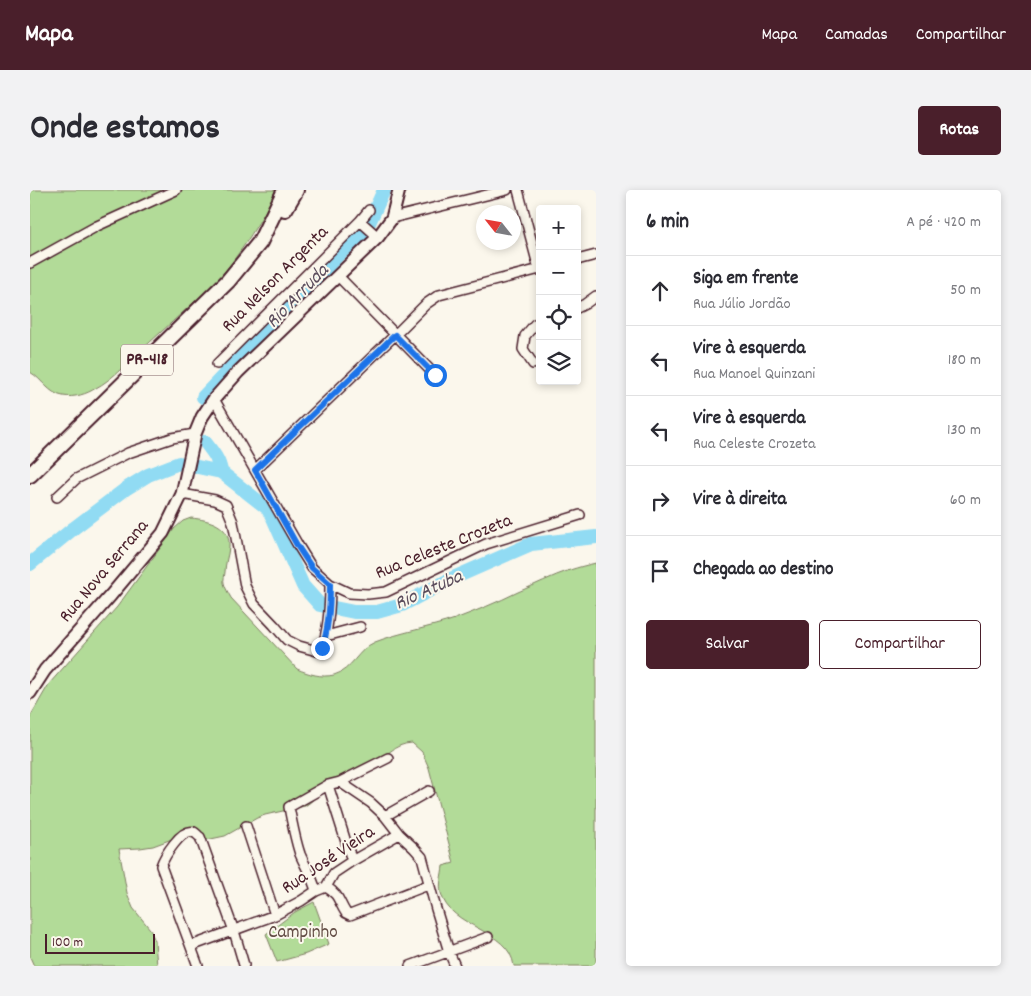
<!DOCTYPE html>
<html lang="pt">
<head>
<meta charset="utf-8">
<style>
	body { margin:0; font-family:Dekko,sans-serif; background:#f2f2f3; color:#2b2b33 }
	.controls { position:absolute; right:15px; top:15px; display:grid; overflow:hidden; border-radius:5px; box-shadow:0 2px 8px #0003 }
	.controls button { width:45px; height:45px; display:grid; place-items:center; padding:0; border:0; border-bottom:1px solid #e1e1e2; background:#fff; color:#2b2b33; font:25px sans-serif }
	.compass { position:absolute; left:446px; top:15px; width:45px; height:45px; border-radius:50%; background:#fff; box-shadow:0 2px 8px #0003; rotate:301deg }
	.scale { position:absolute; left:15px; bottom:12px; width:110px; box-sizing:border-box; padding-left:5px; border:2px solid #4a1f2b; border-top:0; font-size:14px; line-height:18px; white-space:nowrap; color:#4a1f2b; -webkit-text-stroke:4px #fbf7ec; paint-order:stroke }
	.stop { position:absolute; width:15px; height:15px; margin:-11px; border:4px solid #1a73e8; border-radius:50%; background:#fff }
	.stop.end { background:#1a73e8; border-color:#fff; box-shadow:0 1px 5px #0008 }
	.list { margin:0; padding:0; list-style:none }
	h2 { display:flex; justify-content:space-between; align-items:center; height:65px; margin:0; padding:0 20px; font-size:21px }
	h2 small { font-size:16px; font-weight:400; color:#7c7c81 }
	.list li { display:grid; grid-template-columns:32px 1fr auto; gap:15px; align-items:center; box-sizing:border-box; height:70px; padding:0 20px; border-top:1px solid #e1e1e2 }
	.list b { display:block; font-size:19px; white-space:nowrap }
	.list p { margin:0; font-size:16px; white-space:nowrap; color:#7c7c81 }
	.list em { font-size:16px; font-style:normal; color:#7c7c81 }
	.actions { display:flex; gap:10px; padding:15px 20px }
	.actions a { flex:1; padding:11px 0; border:1px solid #4a1f2b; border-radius:5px; text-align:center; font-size:18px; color:#4a1f2b }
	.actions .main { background:#4a1f2b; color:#fff }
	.icon { flex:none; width:28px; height:28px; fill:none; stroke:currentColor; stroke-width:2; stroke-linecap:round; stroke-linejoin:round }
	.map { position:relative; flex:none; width:566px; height:776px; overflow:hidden; border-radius:5px }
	header { display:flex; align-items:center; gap:30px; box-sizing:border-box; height:70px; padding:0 25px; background:#4a1f2b; color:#fff }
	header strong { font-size:24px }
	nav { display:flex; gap:28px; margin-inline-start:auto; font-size:18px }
	.intro { display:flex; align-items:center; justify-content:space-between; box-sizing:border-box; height:120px; padding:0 30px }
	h1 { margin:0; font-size:35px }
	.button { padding:12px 22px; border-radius:5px; background:#4a1f2b; color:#fff; font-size:18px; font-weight:700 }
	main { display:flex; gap:30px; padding:0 30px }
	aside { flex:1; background:#fff; border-radius:5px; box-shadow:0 2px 8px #0003 }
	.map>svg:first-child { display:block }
</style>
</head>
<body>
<header>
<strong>Mapa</strong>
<nav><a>Mapa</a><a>Camadas</a><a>Compartilhar</a></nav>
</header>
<div class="intro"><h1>Onde estamos</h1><a class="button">Rotas</a></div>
<main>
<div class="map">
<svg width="566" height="776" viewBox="0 0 566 776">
	<rect width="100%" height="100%" fill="#fbf7ec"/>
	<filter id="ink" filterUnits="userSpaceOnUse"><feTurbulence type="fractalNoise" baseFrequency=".02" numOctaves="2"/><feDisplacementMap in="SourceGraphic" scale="10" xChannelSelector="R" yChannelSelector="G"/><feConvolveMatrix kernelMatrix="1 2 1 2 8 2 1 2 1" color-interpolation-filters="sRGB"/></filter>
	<g filter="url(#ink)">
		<path fill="#b2db98" stroke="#7e7d62" d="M0 0H245L243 8C224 41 205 73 178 100 154 121 131 142 107 164 94 176 81 190 66 198 57 204 44 208 33 206 19 204 12 189 0 182Z
			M161 328C180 330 201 335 199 358 198 366 195 374 195 382 195 385 193 390 194 393 195 398 199 404 201 408L267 479C279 484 291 488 304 485 322 480 328 459 345 452 371 442 399 438 425 429 446 421 468 412 488 402 505 395 522 386 540 380 549 377 557 375 566 373V776H484C479 738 420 739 411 703 409 694 412 685 413 676L424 673 399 578 392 562 382 553C363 554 356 567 342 576 327 586 309 592 293 601 287 605 282 612 275 616L235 625 227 628 195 646 176 650 150 646 123 656 110 658 89 659 97 703 103 718 120 739 125 751 127 776H4L0 767V527L19 494 87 417 144 339 153 331Z
			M284 712 299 754 276 764 247 772 236 744 265 722Z"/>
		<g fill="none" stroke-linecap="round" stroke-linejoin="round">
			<path stroke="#91dbf3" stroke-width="14" d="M173 207 309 64 330 46 338 35 354 0
				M175 252C182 261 190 271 191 282
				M0 374 44 338 97 298 118 285 149 273 191 282 237 318 243 328 273 396 290 415 324 422H347L372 415 421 389 501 354 566 347"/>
			<defs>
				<path id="minor" d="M488 0 509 79
					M339 20 330 31 348 47
					M362 28 477 0
					M547 70 566 65
					M0 73 67 36 146 0
					M308 86 405 185
					M547 118 555 114 566 106
					M187 174 330 31
					M503 174 493 159 495 146 505 134 510 132
					M184 209 269 357 282 378 300 394 319 403 338 404 356 402 456 354 550 325
					M225 280 365 145 396 114 409 105 510 79
					M152 304 185 310 196 315 203 332 215 396 224 414 244 435 257 450 269 456 287 461 292 458C299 438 300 416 300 394
					M27 307 46 289 98 263 142 248 165 244
					M296 446 330 437
					M310 592 341 613 355 626 369 644 384 658 392 667 406 719 419 762 425 776
					M298 595 322 671
					M355 626 399 601
					M216 636 245 725
					M296 697C310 705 308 711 316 723L320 725 398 695
					M286 701C283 688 275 676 270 664 265 649 262 633 259 617L298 595 310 592 358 568
					M161 756 245 725 271 711 286 701 296 697 304 683 322 671 369 644
					M168 776 131 676C134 667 151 638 164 642 166 643 168 646 170 647L204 741 214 775
					M380 776 458 747"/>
				<path id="major" d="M0 503 15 480 81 405 133 343 152 304 165 244 172 227 184 209 208 182 348 47 362 28 369 0"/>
				<path id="highway" d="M255 19 266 0
					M0 285 198 91 230 52 255 0"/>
			</defs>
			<use href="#minor" stroke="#4a1f2b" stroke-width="12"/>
			<use href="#major" stroke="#4a1f2b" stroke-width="15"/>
			<use href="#highway" stroke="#4a1f2b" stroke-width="18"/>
			<use href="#minor" stroke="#fbf7ec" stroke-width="9"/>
			<use href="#major" stroke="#fbf7ec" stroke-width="11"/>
			<use href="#highway" stroke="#fbf7ec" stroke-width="14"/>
		</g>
	</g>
	<g fill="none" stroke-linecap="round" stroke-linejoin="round" filter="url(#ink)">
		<path stroke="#1a73e8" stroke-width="6" d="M292 458C299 438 300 416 300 394L282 378 268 357 225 280 365 145 405 185"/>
	</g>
	<g text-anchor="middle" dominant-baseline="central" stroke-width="4" stroke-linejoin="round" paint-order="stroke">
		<rect fill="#fbf7ec" stroke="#7f6065" stroke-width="1" x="91" y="154.5" width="52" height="31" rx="4"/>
		<g font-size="18" font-weight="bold" fill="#4a1f2b">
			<text x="117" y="170">PR-418</text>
		</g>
		<g font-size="19" fill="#4a1f2b" stroke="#fbf7ec">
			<text transform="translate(246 90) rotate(-45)">Rua Nelson Argenta</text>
			<text transform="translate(414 358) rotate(-22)">Rua Celeste Crozeta</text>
			<text transform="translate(75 382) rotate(-50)">Rua Nova Serrana</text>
			<text transform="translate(299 671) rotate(-34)">Rua José Vieira</text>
		</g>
		<g font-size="19" fill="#644e46" stroke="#fbf7ec">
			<text x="273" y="743">Campinho</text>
		</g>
		<g font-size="20" font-style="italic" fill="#5c4e5d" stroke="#fbf7ec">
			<text transform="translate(268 107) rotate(-46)">Rio Arruda</text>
			<text transform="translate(399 401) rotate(-24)">Rio Atuba</text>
		</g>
	</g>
</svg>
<div class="controls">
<button>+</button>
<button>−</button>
<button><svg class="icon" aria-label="locate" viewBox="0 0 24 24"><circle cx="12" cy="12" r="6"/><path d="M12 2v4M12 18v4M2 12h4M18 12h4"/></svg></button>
<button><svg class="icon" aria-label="layers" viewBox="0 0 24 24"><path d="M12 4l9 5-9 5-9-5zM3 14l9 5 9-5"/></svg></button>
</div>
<svg class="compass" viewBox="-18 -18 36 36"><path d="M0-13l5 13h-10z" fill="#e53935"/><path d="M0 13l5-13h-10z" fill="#7c7c81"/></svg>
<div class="scale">100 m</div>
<div class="stop" style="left:405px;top:185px"></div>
<div class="stop end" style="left:292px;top:458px"></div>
</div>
<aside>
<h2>6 min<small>A pé · 420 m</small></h2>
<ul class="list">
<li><svg class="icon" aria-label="ahead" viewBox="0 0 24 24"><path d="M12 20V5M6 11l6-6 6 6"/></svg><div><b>Siga em frente</b><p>Rua Júlio Jordão</p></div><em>50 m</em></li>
<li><svg class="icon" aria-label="left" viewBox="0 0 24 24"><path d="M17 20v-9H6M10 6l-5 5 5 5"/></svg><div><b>Vire à esquerda</b><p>Rua Manoel Quinzani</p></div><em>180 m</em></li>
<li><svg class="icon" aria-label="left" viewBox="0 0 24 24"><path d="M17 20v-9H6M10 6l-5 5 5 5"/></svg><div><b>Vire à esquerda</b><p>Rua Celeste Crozeta</p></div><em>130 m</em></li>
<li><svg class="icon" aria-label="right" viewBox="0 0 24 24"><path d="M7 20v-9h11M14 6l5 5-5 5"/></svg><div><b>Vire à direita</b></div><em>60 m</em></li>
<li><svg class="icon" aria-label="arrive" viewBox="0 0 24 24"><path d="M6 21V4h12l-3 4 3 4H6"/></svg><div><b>Chegada ao destino</b></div></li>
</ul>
<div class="actions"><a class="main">Salvar</a><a>Compartilhar</a></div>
</aside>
</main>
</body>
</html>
